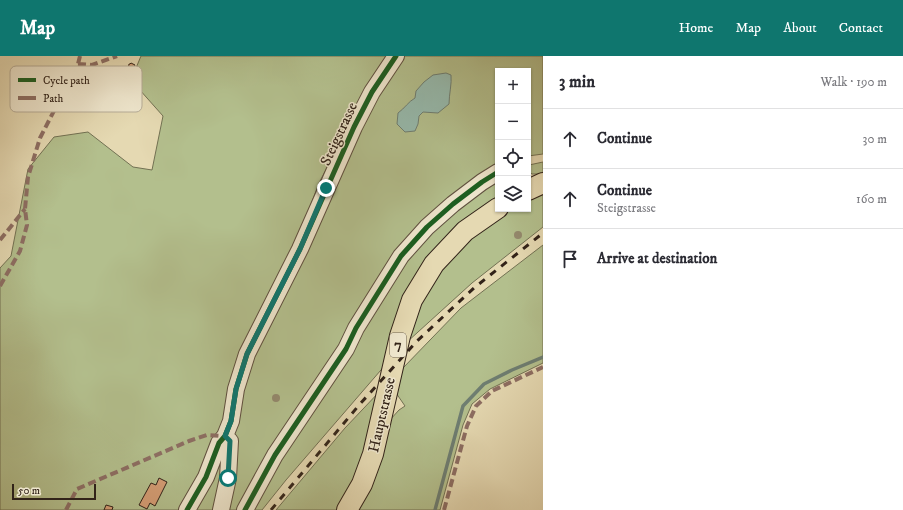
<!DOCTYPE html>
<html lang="en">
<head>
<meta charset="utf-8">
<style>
	body { margin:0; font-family:"IM FELL DW Pica",serif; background:#f7f7f7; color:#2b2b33 }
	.controls { position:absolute; right:12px; top:12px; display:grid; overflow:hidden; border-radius:0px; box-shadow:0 1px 3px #0004 }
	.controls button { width:36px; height:36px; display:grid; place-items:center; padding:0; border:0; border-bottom:1px solid #e1e1e2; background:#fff; color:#2b2b33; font:20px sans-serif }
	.scale { position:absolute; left:12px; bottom:10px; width:84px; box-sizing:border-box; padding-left:4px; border:2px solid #322319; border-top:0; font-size:11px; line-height:14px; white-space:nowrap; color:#322319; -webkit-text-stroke:3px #eee6cd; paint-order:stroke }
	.stop { position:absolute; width:12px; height:12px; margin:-9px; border:3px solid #0f766e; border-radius:50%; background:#fff }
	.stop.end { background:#0f766e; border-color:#fff; box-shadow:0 1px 4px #0008 }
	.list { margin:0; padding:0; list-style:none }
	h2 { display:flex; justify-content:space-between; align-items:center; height:52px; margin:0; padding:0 16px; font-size:17px }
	h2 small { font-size:13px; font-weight:400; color:#7c7c81 }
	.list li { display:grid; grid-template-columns:26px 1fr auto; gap:12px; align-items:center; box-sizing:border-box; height:60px; padding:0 16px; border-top:1px solid #e1e1e2 }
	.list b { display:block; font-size:15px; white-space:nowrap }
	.list p { margin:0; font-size:13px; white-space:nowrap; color:#7c7c81 }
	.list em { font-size:13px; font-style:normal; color:#7c7c81 }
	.icon { flex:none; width:22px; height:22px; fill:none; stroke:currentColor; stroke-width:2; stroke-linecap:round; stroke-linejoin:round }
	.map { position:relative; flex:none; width:543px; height:454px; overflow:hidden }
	header { display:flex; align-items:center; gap:24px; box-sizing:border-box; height:56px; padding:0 20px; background:#0f766e; color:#fff }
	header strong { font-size:19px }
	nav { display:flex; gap:22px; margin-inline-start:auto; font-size:14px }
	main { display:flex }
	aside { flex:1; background:#fff }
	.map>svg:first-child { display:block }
</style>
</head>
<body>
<header>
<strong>Map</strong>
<nav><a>Home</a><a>Map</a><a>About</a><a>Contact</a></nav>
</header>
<main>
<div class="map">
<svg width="543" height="454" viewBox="0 0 543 454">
	<rect width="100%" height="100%" fill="#e5d9b2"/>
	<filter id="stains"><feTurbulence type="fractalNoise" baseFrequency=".005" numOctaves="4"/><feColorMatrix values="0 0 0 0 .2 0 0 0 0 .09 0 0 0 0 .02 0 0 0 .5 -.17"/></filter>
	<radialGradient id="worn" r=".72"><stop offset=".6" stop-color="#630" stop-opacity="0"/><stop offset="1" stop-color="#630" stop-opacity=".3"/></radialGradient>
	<path fill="#b3bf8d" stroke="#727153" d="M141 0H387L376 16 319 127 297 185 239 298 227 390 217 454H0V212L11 200 28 113 54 81 88 76 133 111 152 114 163 60 131 24Z
		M400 0H543V98L528 100V15H498V107L451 142 423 167 239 454H224L237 336 329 133Z
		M543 106V118H532L529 116V109Z
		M498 123V144L463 167 387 307 286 424 262 454H251L255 443 404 204 430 175Z
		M543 135V171L472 227 407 286 413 261 438 215 474 178 509 153H528V142Z
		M543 189V307L490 333 472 348 463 369 440 454H354L389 365 399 354 405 350 394 334 402 313 461 252Z
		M381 334 355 426 338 454H276L345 372Z"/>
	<path fill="#96baad" stroke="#6e7e72" d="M446 17 451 19C452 27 449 39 449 48L438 57 423 56 419 60 418 68 415 75 405 76 397 68 398 57C405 52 408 46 415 42L416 35 424 26 433 19Z"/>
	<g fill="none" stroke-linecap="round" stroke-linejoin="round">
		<path stroke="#6e7e72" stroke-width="3.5" d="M435 454 463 350 484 328 512 314 543 301"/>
	</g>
	<path fill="#d49d75" stroke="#322319" d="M131 7 135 9 132 14 128 13 129 8H130Z
		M159 422 167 426 155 450 150 447 147 453 139 449 151 427 156 429Z
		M106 449 113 451 112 454H104Z"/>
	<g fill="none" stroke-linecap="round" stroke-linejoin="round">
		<defs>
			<path id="minor" d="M187 454 206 421 219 387 225 380 231 365 236 333 247 298 300 193 354 71 372 36 396 0
				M221 454 228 422 230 385 225 380
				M245 454 275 399 346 293 356 272 401 200 427 171 453 148 482 126 498 116"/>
			<path id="major" d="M528 134 543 127
				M347 454 362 428 373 398 400 280 412 244 434 208 465 175 498 152"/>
		</defs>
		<use href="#minor" stroke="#5f503f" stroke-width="18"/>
		<use href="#major" stroke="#322319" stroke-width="22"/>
		<use href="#minor" stroke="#eee6cd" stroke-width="16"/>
		<use href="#major" stroke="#e5d9b2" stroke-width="20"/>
		<path stroke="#322319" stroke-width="3" stroke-dasharray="7 7" stroke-linecap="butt" d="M271 454 360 348 417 285 474 232 543 177"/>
		<path stroke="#8d6e63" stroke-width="4" stroke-dasharray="8 4" stroke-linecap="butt" d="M78 8 92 9 117 0
			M0 184 25 153
			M0 230 20 195 27 169 25 153 28 121 40 82 78 8 80 0
			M66 454 77 433 189 385 207 379 225 380
			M444 454 467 370 476 350 492 335 543 311"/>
		<defs>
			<path id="cycleway" d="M187 454 206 421 219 387 225 380 231 365 236 333 247 298 300 193 354 71 372 36 396 0
				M245 454 275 399 346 293 356 272 401 200 427 171 453 148 482 126 498 116"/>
		</defs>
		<use href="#cycleway" stroke="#eee6cd" stroke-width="8"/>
		<use href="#cycleway" stroke="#1b5e20" stroke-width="5"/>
	</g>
	<g fill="#948a6e">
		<circle cx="518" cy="179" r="4"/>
		<circle cx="276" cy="342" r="4"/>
	</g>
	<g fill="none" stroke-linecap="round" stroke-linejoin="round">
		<path stroke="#0f766e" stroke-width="5" d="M228 422 230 385 225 380 231 365 236 333 247 298 300 193 326 132"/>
	</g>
	<g text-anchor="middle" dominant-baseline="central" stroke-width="3" stroke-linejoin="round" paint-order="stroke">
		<rect fill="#eee6cd" stroke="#6a5e4f" stroke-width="1" x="390" y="277" width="16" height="24" rx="3"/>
		<g font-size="14" font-weight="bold" fill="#322319">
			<text x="398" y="289">7</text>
		</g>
		<g font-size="15" fill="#322319" stroke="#eee6cd">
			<text transform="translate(339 78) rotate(-65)">Steigstrasse</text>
			<text transform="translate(382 359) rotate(-77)">Hauptstrasse</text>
		</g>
	</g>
	<rect x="10" y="10" width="132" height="46" rx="6" fill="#eee6cd" stroke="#b6ac97" stroke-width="1"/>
	<rect x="18" y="22" width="18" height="4" fill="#1b5e20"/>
	<rect x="18" y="40" width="18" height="4" fill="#8d6e63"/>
	<g font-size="11" fill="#322319">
		<text x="43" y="28">Cycle path</text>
		<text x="43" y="46">Path</text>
	</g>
	<rect width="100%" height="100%" filter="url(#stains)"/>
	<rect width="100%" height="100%" fill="url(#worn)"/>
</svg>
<div class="controls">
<button>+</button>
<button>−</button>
<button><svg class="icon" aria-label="locate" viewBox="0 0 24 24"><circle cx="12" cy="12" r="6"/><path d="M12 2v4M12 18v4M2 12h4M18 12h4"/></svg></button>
<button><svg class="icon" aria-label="layers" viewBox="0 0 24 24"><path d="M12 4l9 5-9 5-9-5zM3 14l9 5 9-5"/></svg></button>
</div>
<div class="scale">50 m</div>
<div class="stop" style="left:228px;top:422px"></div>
<div class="stop end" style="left:326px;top:132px"></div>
</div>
<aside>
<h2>3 min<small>Walk · 190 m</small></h2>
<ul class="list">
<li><svg class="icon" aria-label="ahead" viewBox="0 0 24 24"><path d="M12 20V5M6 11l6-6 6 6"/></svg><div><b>Continue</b></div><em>30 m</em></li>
<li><svg class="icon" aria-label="ahead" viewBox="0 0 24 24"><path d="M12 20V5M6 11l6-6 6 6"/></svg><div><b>Continue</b><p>Steigstrasse</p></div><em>160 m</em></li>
<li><svg class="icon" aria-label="arrive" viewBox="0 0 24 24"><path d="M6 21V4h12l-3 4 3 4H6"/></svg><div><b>Arrive at destination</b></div></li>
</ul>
</aside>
</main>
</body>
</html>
